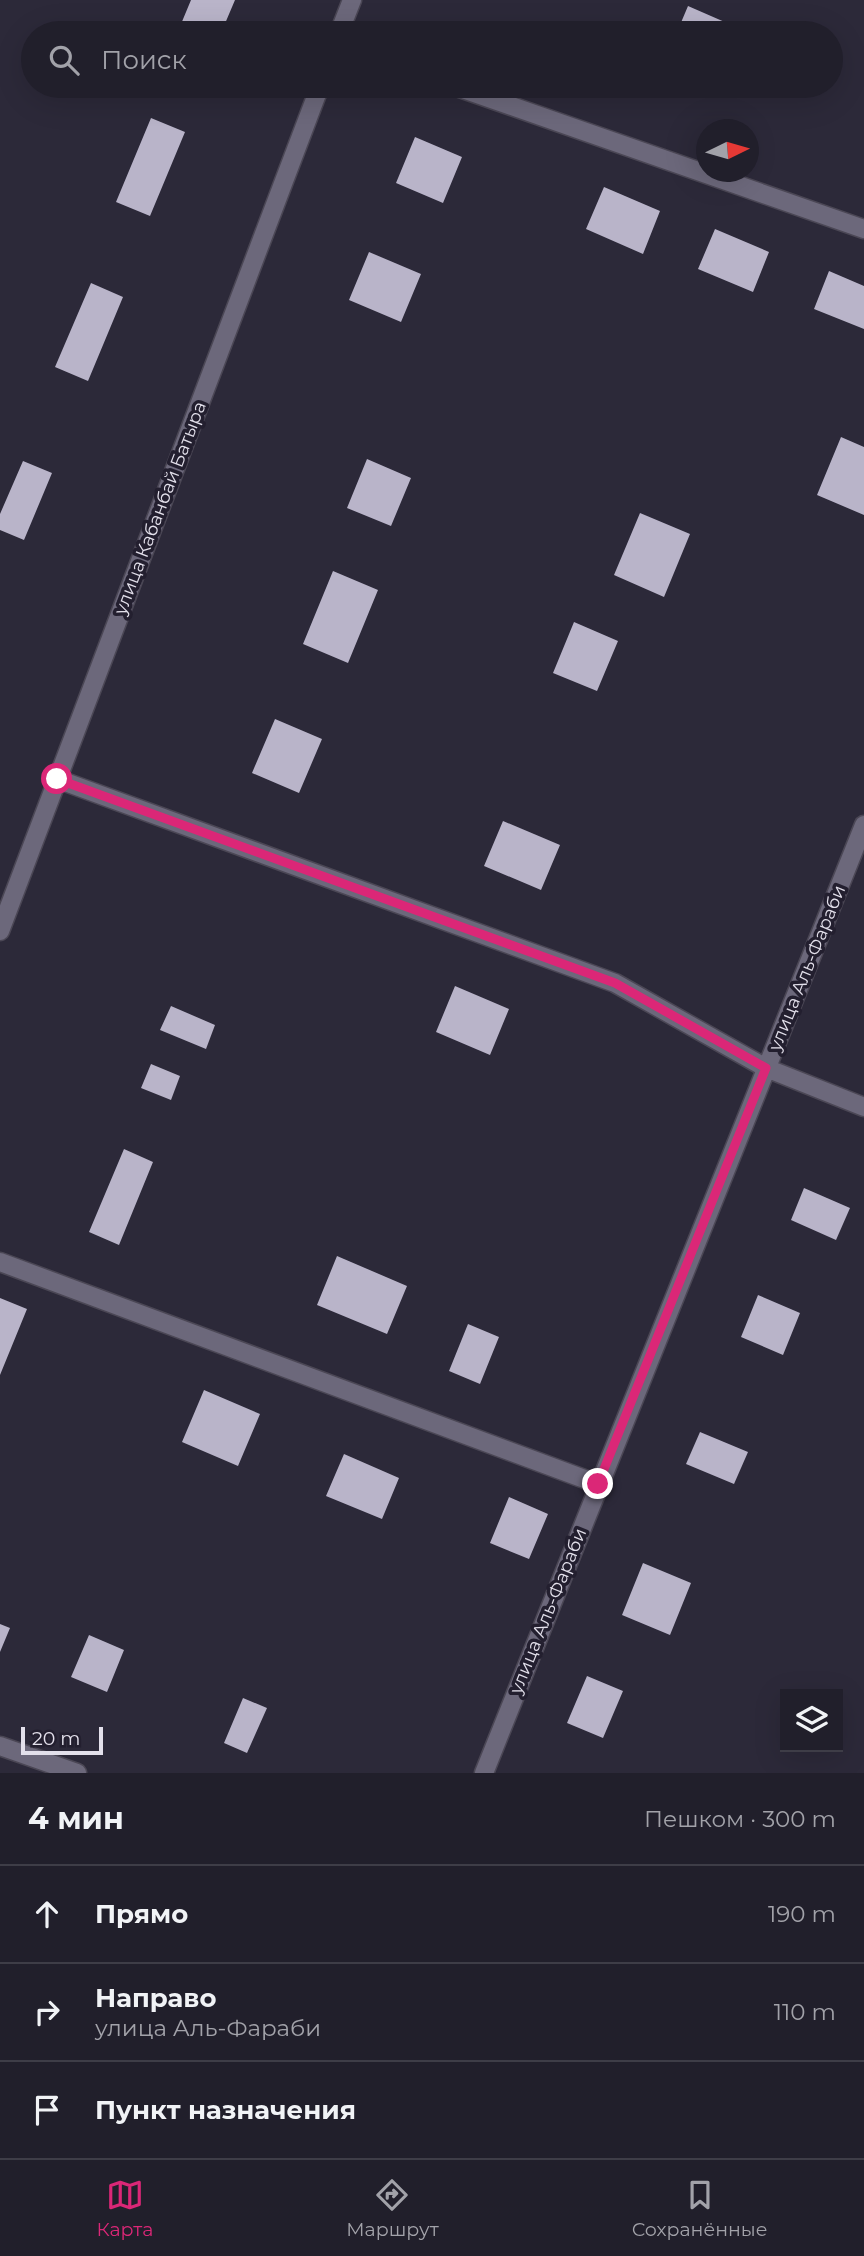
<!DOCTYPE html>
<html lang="ru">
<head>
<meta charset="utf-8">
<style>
	body { margin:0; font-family:Montserrat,sans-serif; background:#2d2c37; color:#f1f3f6 }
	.controls { position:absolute; right:21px; bottom:21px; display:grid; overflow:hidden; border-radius:0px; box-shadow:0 7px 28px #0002 }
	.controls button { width:63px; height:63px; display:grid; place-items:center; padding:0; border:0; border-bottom:2px solid #3e3d47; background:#211f2b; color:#f1f3f6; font:35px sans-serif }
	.compass { position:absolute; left:696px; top:119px; width:63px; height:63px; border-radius:50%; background:#211f2b; box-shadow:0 7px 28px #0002; rotate:85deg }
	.scale { position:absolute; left:21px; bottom:18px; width:82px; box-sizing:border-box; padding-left:7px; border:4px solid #e3e0eb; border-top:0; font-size:19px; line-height:24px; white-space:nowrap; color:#e3e0eb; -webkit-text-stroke:5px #231f2f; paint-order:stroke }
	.stop { position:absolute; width:21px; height:21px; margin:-16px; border:5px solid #db2777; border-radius:50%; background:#fff }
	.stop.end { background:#db2777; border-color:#fff; box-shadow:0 2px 7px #0008 }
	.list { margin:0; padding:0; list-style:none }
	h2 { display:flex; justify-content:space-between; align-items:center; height:91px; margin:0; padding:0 28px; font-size:30px }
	h2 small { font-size:23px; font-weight:400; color:#a2a2a9 }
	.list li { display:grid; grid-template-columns:46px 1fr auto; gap:21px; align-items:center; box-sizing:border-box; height:98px; padding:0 28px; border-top:2px solid #3e3d47 }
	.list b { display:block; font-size:26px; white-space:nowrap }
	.list p { margin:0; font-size:23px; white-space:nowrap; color:#a2a2a9 }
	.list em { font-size:23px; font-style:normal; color:#a2a2a9 }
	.icon { flex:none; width:38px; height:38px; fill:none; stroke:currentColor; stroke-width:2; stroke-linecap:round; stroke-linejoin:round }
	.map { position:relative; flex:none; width:864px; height:1773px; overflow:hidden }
	.search { position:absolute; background:#211f2b; box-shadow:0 7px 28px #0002; left:21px; right:21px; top:21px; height:77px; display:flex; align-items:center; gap:18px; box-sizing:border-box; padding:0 24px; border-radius:38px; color:#a2a2a9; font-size:26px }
	.sheet { height:385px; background:#211f2b }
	nav { display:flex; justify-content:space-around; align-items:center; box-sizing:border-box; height:98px; border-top:2px solid #3e3d47; background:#211f2b; font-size:19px; color:#a2a2a9 }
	nav a { display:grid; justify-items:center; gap:4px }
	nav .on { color:#db2777 }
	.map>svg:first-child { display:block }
</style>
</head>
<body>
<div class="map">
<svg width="864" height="1773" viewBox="0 0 864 1773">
	<rect width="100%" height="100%" fill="#2c2939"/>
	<path fill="#b9b4c9" d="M191 0H235L221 33H204L181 24Z
		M688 6 727 23 722 33 677 32Z
		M151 118 185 132 150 216 116 202Z
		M415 137 462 157 443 203 396 183Z
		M604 187 660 211 643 254 586 229Z
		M715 229 769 252 753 292 698 269Z
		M369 252 421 274 401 322 349 300Z
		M829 271 864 286V329L814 309Z
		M91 283 123 297 88 381 55 367Z
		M841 437 864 447V515L817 495Z
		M367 459 411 478 391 526 347 508Z
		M23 461 52 473 24 540 0 530V514Z
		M640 513 690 534 664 597 614 575Z
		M333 571 378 590 348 663 303 644Z
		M574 622 618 641 597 691 553 673Z
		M275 719 322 739 299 793 252 773Z
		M503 821 560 845 541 890 484 866Z
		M455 986 509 1009 490 1055 436 1032Z
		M171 1006 215 1025 206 1049 160 1030Z
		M151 1064 180 1076 171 1100 141 1088Z
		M124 1149 153 1162 119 1245 89 1232Z
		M804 1188 850 1208 836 1240 791 1220Z
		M337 1256 407 1286 387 1334 317 1305Z
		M758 1295 800 1313 783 1355 741 1337Z
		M0 1298 27 1309 0 1375Z
		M468 1324 499 1337 480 1384 449 1371Z
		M204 1390 260 1414 238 1466 182 1442Z
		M700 1432 748 1452 734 1484 686 1464Z
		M344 1454 399 1478 382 1519 326 1496Z
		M509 1497 548 1514 529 1559 490 1543Z
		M643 1563 691 1583 670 1635 622 1615Z
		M0 1624 10 1628 0 1652Z
		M89 1635 124 1650 107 1692 71 1677Z
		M587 1676 623 1691 603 1738 567 1723Z
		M243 1698 267 1708 247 1753 224 1743Z"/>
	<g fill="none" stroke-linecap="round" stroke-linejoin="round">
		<defs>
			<path id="minor" d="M339 33 352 0
				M454 86 864 229
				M57 779 615 983 766 1068 864 1107
				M0 931 320 86
				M0 1262 598 1484
				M0 1746 77 1773
				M484 1773 864 825"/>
		</defs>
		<use href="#minor" stroke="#4b4755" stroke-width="21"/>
		<use href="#minor" stroke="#6c687b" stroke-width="18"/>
	</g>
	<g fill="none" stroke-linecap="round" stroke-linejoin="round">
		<path stroke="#db2777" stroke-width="9" d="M57 779 615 983 766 1068 598 1484"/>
	</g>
	<g text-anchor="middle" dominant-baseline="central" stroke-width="7" stroke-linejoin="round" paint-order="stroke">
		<g font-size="18" fill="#e3e0eb" stroke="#231f2f">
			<text transform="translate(160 508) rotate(-69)">улица Кабанбай Батыра</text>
			<text transform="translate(807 968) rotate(-68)">улица Аль-Фараби</text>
			<text transform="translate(548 1611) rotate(-68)">улица Аль-Фараби</text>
		</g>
	</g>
</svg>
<div class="controls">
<button><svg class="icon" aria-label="layers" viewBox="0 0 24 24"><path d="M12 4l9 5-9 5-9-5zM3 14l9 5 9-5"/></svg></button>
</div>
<svg class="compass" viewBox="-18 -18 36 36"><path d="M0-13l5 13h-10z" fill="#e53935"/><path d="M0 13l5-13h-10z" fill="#a2a2a9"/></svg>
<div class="scale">20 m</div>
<div class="stop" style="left:57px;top:779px"></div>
<div class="stop end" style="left:598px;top:1484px"></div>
<div class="search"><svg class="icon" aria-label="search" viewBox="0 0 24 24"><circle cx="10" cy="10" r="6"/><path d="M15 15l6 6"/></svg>Поиск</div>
</div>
<section class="sheet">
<h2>4 мин<small>Пешком · 300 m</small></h2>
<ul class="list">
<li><svg class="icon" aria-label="ahead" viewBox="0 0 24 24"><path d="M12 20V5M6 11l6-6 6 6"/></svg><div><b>Прямо</b></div><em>190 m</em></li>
<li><svg class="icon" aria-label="right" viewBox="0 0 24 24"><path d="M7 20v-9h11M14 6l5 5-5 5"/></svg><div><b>Направо</b><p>улица Аль-Фараби</p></div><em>110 m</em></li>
<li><svg class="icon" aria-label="arrive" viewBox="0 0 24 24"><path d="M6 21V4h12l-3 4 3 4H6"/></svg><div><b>Пункт назначения</b></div></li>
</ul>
</section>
<nav>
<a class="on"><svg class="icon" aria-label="map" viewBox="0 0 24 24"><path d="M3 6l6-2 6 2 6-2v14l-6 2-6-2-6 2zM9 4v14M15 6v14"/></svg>Карта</a>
<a><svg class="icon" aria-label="directions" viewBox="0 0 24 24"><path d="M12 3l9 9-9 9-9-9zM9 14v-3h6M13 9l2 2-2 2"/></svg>Маршрут</a>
<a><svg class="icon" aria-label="saved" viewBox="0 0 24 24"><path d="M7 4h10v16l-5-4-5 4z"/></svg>Сохранённые</a>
</nav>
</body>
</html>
